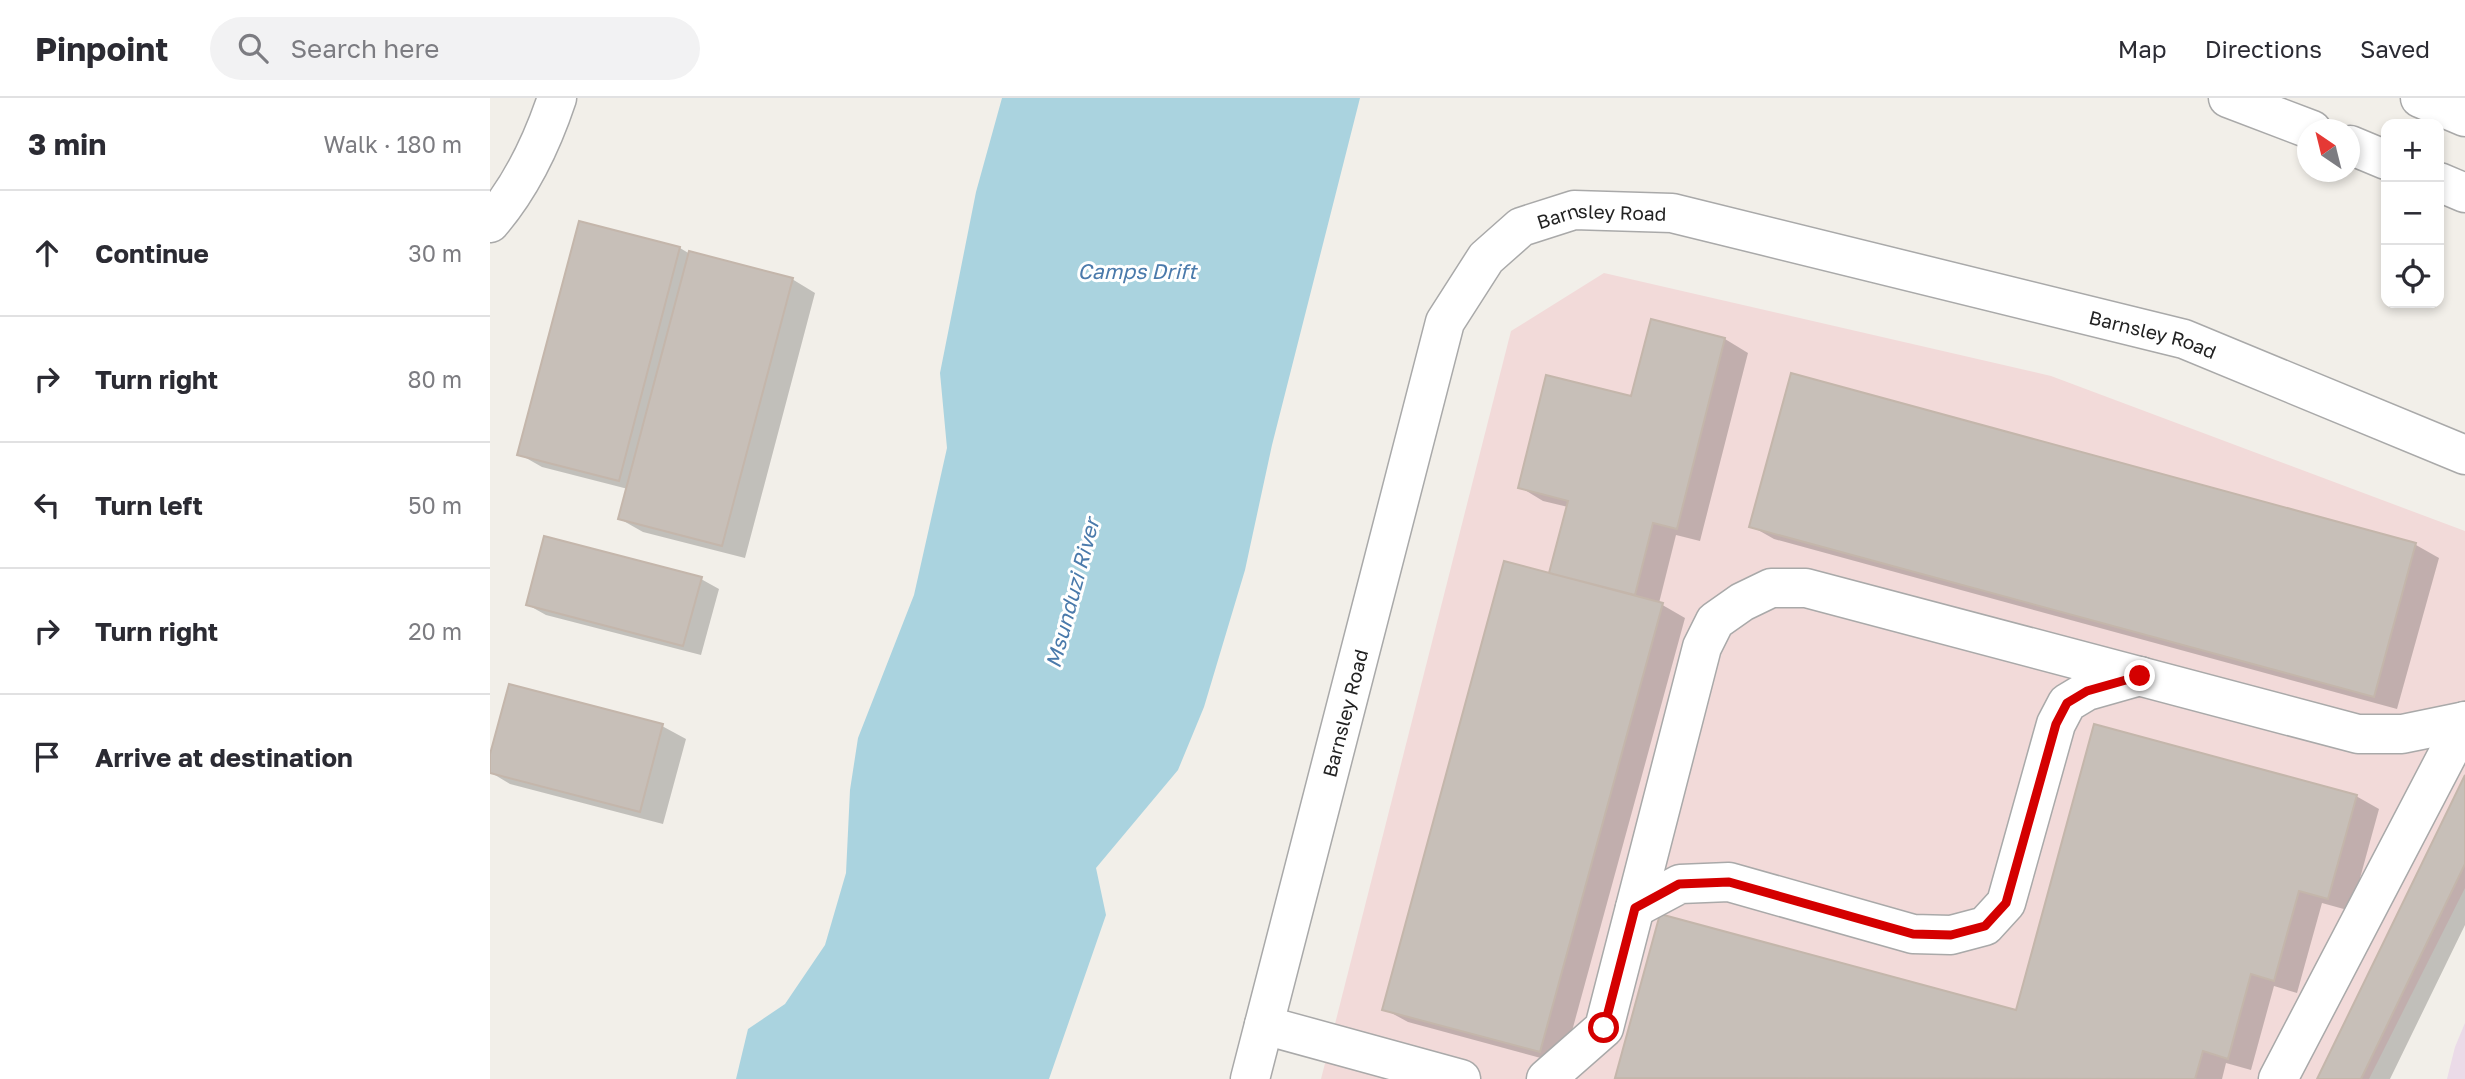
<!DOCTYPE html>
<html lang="en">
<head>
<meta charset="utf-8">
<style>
	body { margin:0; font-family:"Golos Text",sans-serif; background:#f2f2f3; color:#2b2b33 }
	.controls { position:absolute; right:21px; top:21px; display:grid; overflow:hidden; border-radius:14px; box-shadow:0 4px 10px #0003 }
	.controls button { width:63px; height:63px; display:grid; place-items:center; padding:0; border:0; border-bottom:2px solid #e1e1e2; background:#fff; color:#2b2b33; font:35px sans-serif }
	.compass { position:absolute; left:1807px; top:21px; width:63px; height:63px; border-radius:50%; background:#fff; box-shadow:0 4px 10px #0003; rotate:325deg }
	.stop { position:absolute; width:21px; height:21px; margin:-16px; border:5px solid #d40000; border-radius:50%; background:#fff }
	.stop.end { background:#d40000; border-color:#fff; box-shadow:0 2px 7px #0008 }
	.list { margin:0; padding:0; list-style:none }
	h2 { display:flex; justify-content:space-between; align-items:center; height:91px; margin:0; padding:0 28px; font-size:30px }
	h2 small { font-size:23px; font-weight:400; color:#7c7c81 }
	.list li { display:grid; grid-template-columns:46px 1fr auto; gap:21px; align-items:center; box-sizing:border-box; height:126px; padding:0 28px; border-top:2px solid #e1e1e2 }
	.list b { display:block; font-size:26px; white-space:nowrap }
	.list em { font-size:23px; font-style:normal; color:#7c7c81 }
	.icon { flex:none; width:38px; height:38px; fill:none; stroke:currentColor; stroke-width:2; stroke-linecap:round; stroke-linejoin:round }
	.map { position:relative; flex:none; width:1975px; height:981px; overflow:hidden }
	header { display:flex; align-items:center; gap:42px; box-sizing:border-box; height:98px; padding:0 35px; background:#fff; border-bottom:2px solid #e1e1e2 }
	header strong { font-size:33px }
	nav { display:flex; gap:38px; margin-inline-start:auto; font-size:24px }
	.search { width:490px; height:63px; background:#f2f2f3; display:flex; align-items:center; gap:18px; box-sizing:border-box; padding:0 24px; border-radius:38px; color:#7c7c81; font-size:26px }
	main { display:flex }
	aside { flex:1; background:#fff }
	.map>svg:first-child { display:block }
</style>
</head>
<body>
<header>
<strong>Pinpoint</strong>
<div class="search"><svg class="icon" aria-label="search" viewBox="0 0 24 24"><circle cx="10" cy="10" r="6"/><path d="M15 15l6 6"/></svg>Search here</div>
<nav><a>Map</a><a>Directions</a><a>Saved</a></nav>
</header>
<main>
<aside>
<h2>3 min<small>Walk · 180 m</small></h2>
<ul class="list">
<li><svg class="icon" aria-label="ahead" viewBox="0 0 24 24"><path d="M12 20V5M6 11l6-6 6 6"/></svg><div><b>Continue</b></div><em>30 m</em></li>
<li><svg class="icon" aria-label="right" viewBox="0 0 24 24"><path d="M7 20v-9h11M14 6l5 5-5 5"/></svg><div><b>Turn right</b></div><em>80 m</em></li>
<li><svg class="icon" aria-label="left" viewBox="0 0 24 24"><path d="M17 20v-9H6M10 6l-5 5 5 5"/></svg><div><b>Turn left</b></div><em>50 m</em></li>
<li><svg class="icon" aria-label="right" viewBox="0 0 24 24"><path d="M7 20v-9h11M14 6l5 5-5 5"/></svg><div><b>Turn right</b></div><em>20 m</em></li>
<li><svg class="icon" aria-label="arrive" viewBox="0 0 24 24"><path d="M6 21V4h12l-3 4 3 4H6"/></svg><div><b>Arrive at destination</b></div></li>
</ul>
</aside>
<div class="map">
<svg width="1975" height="981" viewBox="0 0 1975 981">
	<rect width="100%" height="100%" fill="#f2efe9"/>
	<path fill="#f2dad9" d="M1114 175 1561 278 1975 433V790L1879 981H831L1021 233Z"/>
	<path fill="#ebdbe8" d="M1975 925V981H1957L1965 949Z"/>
	<path fill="#aad3df" d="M512 0H870L782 347 755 472 714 609 688 672 606 770 616 817 559 981H246L258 931 295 906 335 847 356 775 360 692 368 640 424 497 457 350 450 275 486 94Z"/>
	<path fill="#0003" d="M190 150 200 156 302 181 325 195 255 460 153 434 130 421 138 391 52 369 29 356Z
		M1162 223 1235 241 1258 255 1210 443 1186 437 1169 505 1195 520 1073 966 918 924 894 911 1060 478 1078 409 1053 403 1030 389 1142 300Z
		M1302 277 1926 447 1949 460 1907 611 1284 441 1261 428Z
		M211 481 229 491 211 557 56 517 38 507Z
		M172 628 196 641 173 726 20 686 0 674V663Z
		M1975 681V827L1900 981H1829Z
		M1866 698 1889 711 1861 813 1832 805 1807 895 1784 888 1761 972 1736 965 1732 981H1131L1127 979 1527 914Z"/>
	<path fill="#c7bfb8" stroke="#c4b6ab" stroke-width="2" d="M89 123 190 149 129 383 27 357Z
		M199 153 303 180 232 448 128 421Z
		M1161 221 1235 240 1187 431 1163 425 1145 497 1059 475 1078 403 1028 390 1056 277 1141 298Z
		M1301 275 1926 445 1884 599 1259 429Z
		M54 438 212 479 193 548 36 507Z
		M1014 463 1173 505 1050 954 892 912Z
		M19 586 173 626 150 714 0 675V656Z
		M1604 626 1867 697 1838 801 1809 793 1784 883 1761 876 1738 961 1713 953 1705 981 1125 980 1170 816 1526 912Z
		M1975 677V766L1871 981H1827Z"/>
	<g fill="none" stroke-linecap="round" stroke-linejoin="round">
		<defs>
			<g id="minor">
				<path d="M1738 0 1822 32"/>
				<path d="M1930 0 1975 19"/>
				<path d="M1860 47 1896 62"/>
				<path d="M1949 84 1975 95"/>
				<path d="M0 125C32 88 52 45 67 0"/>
				<path d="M1145 810 1190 786 1239 784 1423 836 1461 837 1495 828 1516 805 1566 626 1577 605 1597 593 1650 578"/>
				<path d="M774 927 971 981"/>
				<path id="s1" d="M760 981 955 224 996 160 1031 129 1084 112 1182 115 1694 241 1975 357"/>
				<path d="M1056 981 1114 930 1212 549 1225 523 1252 504 1281 490H1316L1868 636H1912L1975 623"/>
				<path d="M1788 981 1975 623"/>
			</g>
		</defs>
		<use href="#minor" stroke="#a9a9a9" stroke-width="41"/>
		<use href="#minor" stroke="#fff" stroke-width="38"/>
	</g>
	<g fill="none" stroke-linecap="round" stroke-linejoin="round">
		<path stroke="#d40000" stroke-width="9" d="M1114 930 1145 810 1189 786 1239 784 1423 836 1461 837 1495 828 1516 805 1566 626 1577 605 1597 593 1650 578"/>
	</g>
	<g text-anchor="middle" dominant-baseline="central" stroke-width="6" stroke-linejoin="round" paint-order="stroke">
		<g font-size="19" fill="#222" stroke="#fff">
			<text stroke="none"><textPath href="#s1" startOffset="987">Barnsley Road</textPath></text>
			<text stroke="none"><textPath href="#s1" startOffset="1554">Barnsley Road</textPath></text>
			<text stroke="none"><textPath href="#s1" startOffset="378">Barnsley Road</textPath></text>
		</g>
		<g font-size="21" font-style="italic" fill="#4a7aab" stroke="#fff">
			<text x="647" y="173">Camps Drift</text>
			<text transform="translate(582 495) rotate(-75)">Msunduzi River</text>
		</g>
	</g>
</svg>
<div class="controls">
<button>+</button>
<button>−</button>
<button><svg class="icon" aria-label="locate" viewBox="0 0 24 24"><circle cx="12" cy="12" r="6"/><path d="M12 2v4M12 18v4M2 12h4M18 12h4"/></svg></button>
</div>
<svg class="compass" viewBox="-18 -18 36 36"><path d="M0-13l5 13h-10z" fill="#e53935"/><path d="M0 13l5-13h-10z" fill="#7c7c81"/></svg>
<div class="stop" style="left:1114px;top:930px"></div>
<div class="stop end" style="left:1650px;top:578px"></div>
</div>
</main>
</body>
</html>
